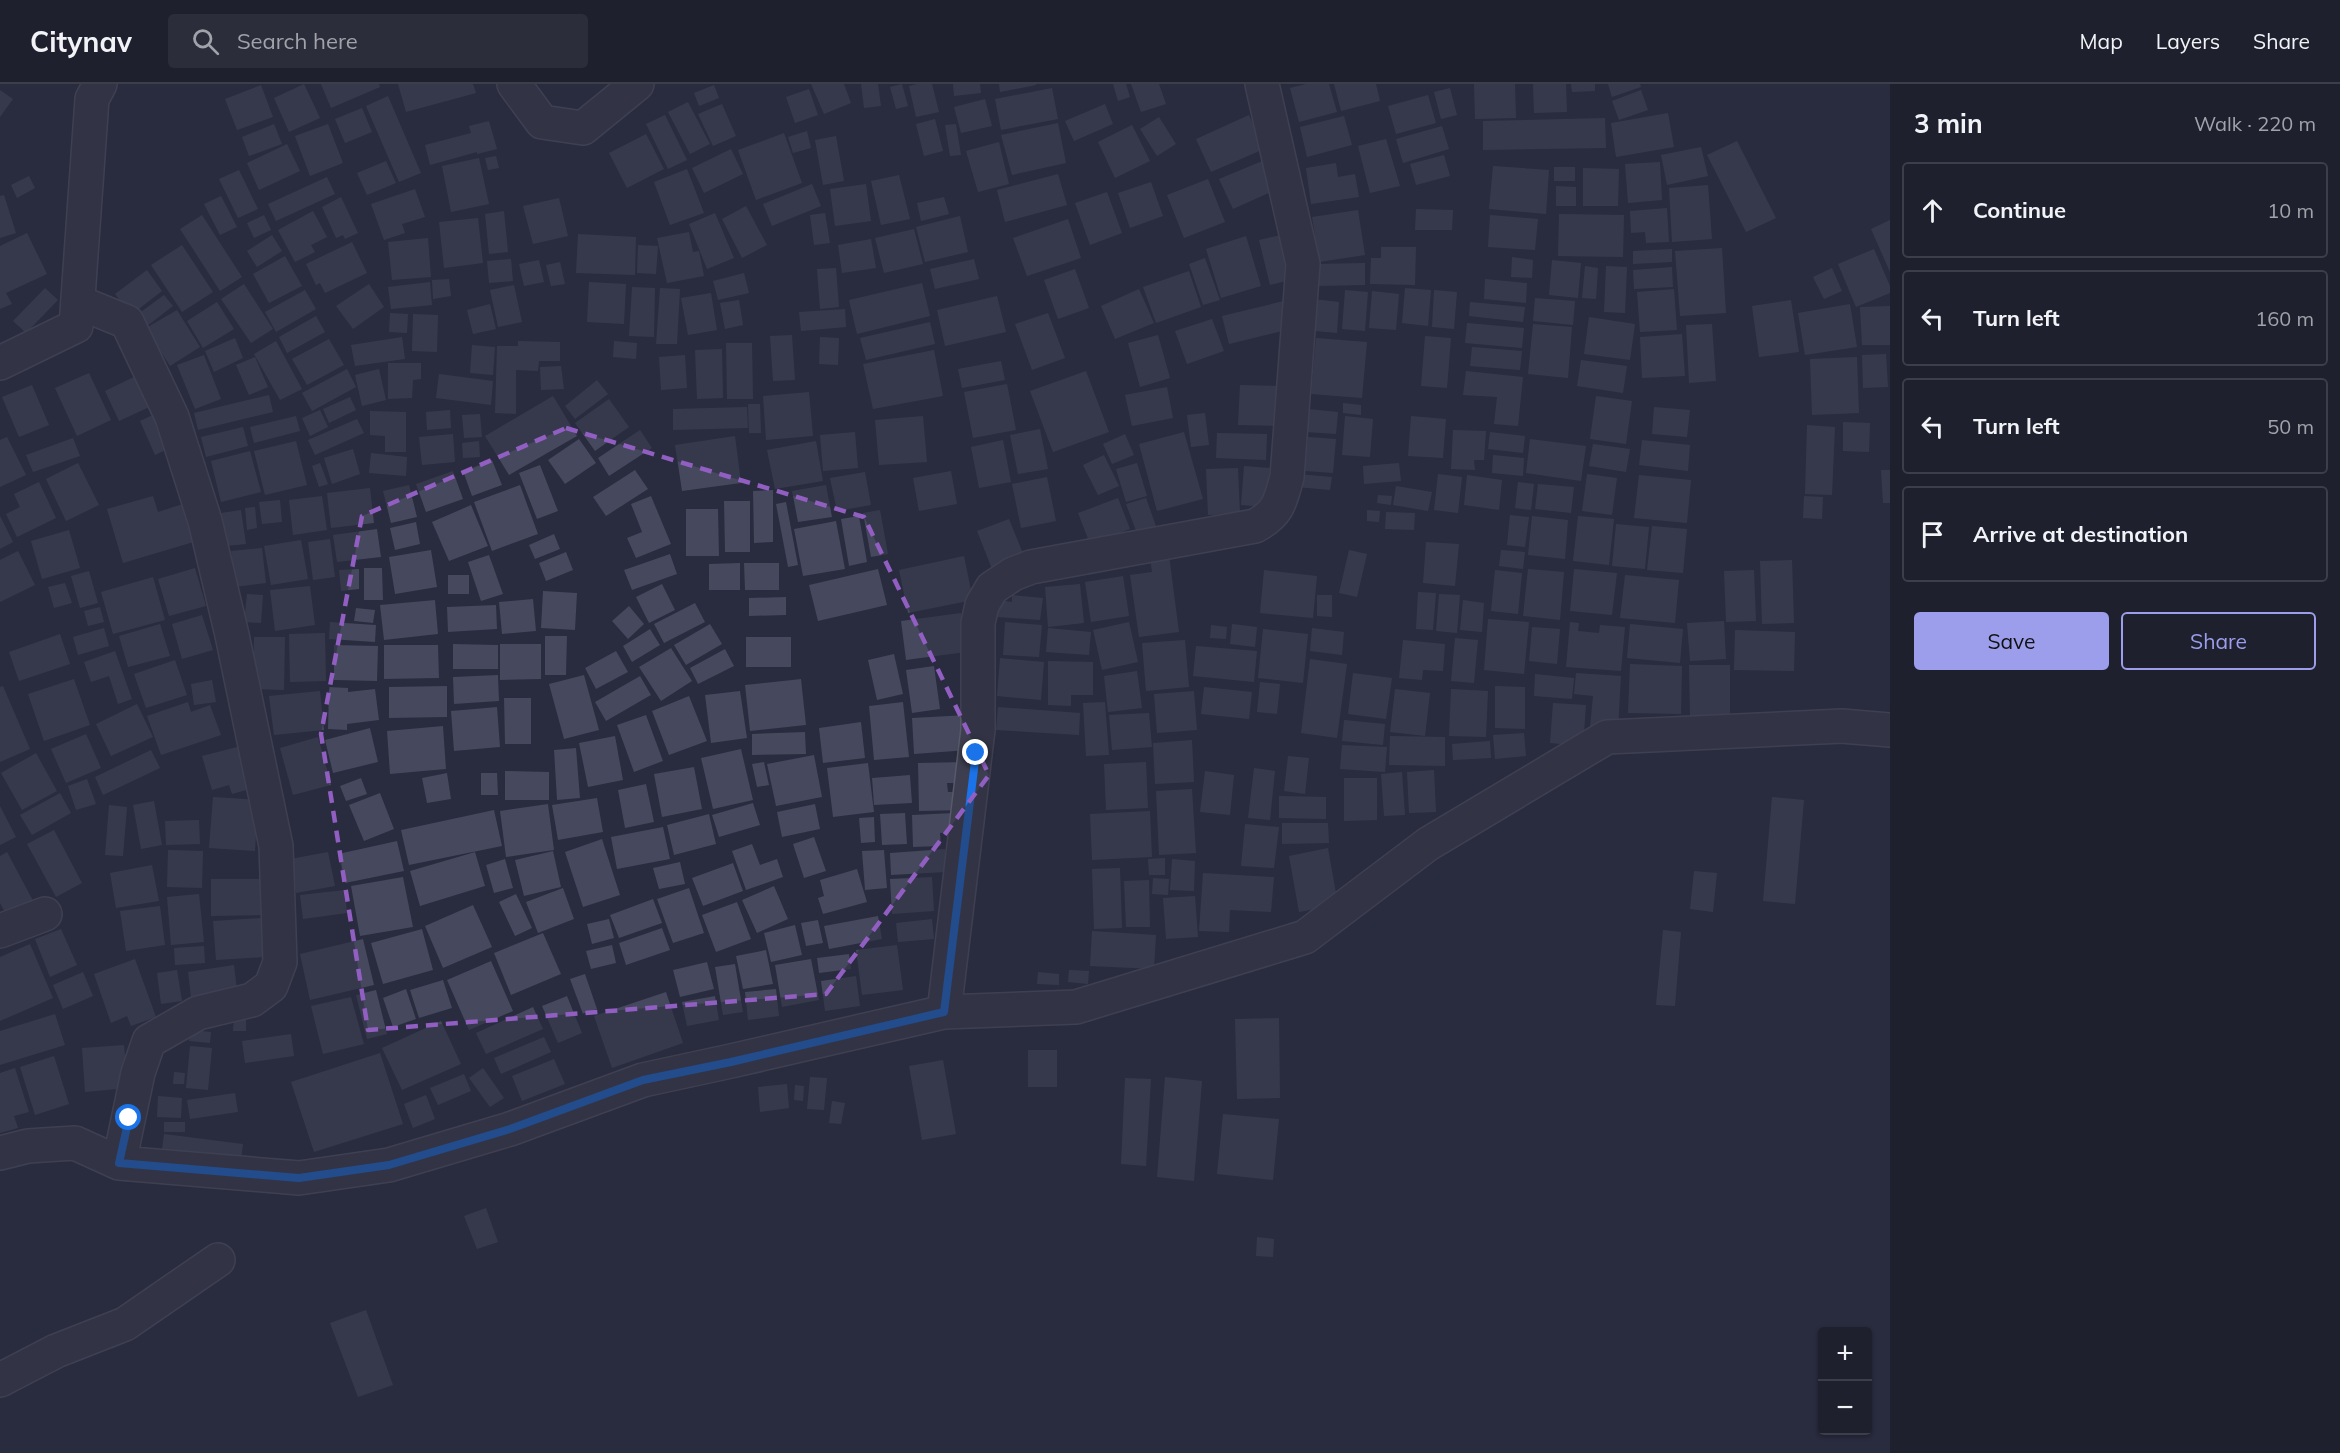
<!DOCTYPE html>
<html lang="en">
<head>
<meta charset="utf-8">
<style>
	body { margin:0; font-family:Mulish,sans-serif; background:#2c2d3a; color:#f1f3f6 }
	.controls { position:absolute; right:18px; bottom:18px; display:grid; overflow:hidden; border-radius:6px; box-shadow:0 2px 4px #0004 }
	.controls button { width:54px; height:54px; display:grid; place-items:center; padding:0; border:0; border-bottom:2px solid #3c3e4a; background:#1f202e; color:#f1f3f6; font:30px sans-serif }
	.stop { position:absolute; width:18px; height:18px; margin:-14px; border:4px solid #1a73e8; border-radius:50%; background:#fff }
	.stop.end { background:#1a73e8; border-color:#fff; box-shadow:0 2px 6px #0008 }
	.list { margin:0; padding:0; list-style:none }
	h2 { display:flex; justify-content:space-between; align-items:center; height:78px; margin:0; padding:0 24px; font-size:26px }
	h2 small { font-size:20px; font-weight:400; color:#a1a3aa }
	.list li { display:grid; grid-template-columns:39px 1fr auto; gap:18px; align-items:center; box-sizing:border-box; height:96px; margin:0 12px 12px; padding:0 12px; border:2px solid #3c3e4a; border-radius:6px }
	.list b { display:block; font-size:22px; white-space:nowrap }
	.list em { font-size:20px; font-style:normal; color:#a1a3aa }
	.actions { display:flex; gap:12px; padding:18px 24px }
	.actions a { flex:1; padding:14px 0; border:2px solid #9c9eec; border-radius:6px; text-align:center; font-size:21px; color:#9c9eec }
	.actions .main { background:#9c9eec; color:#111 }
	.icon { flex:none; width:33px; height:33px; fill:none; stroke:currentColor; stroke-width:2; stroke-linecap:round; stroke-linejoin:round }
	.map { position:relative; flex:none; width:1890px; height:1369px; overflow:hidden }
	header { display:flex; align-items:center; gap:36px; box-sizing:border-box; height:84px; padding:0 30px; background:#1f202e; border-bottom:2px solid #3c3e4a }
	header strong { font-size:28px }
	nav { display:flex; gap:33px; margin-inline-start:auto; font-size:21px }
	.search { width:420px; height:54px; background:#2c2d3a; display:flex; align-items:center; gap:15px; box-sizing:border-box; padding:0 21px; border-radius:6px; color:#a1a3aa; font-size:22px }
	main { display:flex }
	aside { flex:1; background:#1f202e }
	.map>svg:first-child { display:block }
</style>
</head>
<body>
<header>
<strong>Citynav</strong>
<div class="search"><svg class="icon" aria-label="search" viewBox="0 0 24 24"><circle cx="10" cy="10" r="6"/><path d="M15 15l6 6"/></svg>Search here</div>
<nav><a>Map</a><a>Layers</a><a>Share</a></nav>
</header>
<main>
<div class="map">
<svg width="1890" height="1369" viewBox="0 0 1890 1369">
	<rect width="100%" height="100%" fill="#292b3e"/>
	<path fill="#46485e" d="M304 0 320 34 289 48 274 14Z
		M321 0H379L380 3 331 24Z
		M398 0H473L476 9 406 28Z
		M811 0H844L851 19 824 30Z
		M861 0H878L881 22 864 24Z
		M902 0 908 22 896 25 890 3Z
		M917 0H932L939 28 916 33 909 2Z
		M953 0H980L981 9 954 12Z
		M999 0H1036V1L1000 8Z
		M1113 0H1126L1130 13 1118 17Z
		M1131 0H1159L1166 20 1141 28Z
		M1306 0H1329L1337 28 1299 38 1290 4Z
		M1334 0H1376L1380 17 1341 27Z
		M1474 0H1515L1516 34 1475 35Z
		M1533 0H1566L1567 28 1534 29Z
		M1571 0H1595V7L1572 8Z
		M1608 0H1640L1641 3 1612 13Z
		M261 1 273 33 237 46 225 15Z
		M714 1 719 14 699 22 694 9Z
		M1052 4 1058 35 1001 46 995 15Z
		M1450 4 1457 31 1441 35 1434 8Z
		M809 5 818 31 795 39 786 13Z
		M0 6 13 15 0 33Z
		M1641 6 1648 26 1619 36 1612 17Z
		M1428 11 1436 39 1396 50 1388 22Z
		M388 12 421 89 399 98 366 22Z
		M985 15 992 42 961 49 954 23Z
		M688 18 710 60 690 70 668 28Z
		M722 20 736 52 713 62 698 30Z
		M1105 20 1113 40 1074 57 1065 37Z
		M362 24 372 48 345 59 335 35Z
		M1668 29 1674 63 1616 73 1611 39Z
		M665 31 687 76 668 85 646 40Z
		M1249 31 1264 65 1211 88 1196 55Z
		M1344 32 1352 61 1307 73 1300 43Z
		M1159 33 1176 60 1157 72 1140 45Z
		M1605 34 1606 64 1483 66V37Z
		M935 35 943 67 924 72 916 40Z
		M489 37 497 65 477 70V68L430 81 425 61 471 49 469 42Z
		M1058 39 1066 79 1012 91 1001 51Z
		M274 40 282 60 249 72 242 53Z
		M328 40 343 79 310 92 295 52Z
		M956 40 961 71 950 72 945 41Z
		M1132 41 1150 77 1115 94 1098 58Z
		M1442 42 1449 65 1403 79 1396 55Z
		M807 47 811 64 793 69 788 53Z
		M784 49 802 99 756 116 738 66Z
		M646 50 664 85 627 104 609 69Z
		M836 52 844 97 823 101 815 56Z
		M1386 55 1400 102 1370 109 1358 62Z
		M1737 57 1776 134 1746 148 1707 71Z
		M999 58 1009 100 978 108 966 67Z
		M287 60 300 87 259 106 247 79Z
		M1701 63 1708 92 1667 101 1661 71Z
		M731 65 743 90 704 109 692 84Z
		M1444 71 1450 92 1416 101 1410 80Z
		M496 72 499 84 488 86 485 74Z
		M479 74 489 120 451 128 442 82Z
		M1267 75 1280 104 1233 125 1219 95Z
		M386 77 396 99 367 111 357 89Z
		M1660 78 1662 116 1628 119 1625 80Z
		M1336 79 1338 93 1355 90 1359 113 1311 120 1306 84Z
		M1493 82 1549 86 1546 130 1489 125Z
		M1554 83H1575V97H1554Z
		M1583 84 1619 85 1618 122H1583Z
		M687 85 704 129 670 141 654 98Z
		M239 86 258 125 238 134 219 95Z
		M1058 90 1067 121 1005 138 997 106Z
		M899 91 910 135 881 141 871 97Z
		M29 92 35 104 17 114 11 101Z
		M327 93 335 110 276 137 268 120Z
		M1208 95 1225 138 1184 154 1167 111Z
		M1151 98 1163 132 1130 144 1118 109Z
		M812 100 821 122 772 142 763 120Z
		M866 100 871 137 835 142 830 105Z
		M1708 101 1712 155 1672 158 1669 104Z
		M1556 102 1576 103V122H1556Z
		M415 105 425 133 402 140 405 149 384 156 371 120Z
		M1107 108 1122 149 1090 161 1075 119Z
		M4 111 16 149 0 154V112Z
		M221 112 237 143 220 151 204 120Z
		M341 113 358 149 345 155 343 151 336 154 322 123Z
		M944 113 949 130 921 137 917 119Z
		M559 114 568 152 533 160 523 122Z
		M746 122 767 161 742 174 722 135Z
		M1667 124 1669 158 1646 159 1645 148 1631 149 1630 127Z
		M1416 125 1453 126 1452 146H1415Z
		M1358 126 1365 171 1319 178 1312 133Z
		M313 127 327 153 311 161 315 168 295 178 278 146Z
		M504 127 508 168 489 170 485 130Z
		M715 129 734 174 707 185 689 140Z
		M825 129 830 159 814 161 810 131Z
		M1559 130 1624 131 1623 173 1558 172Z
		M202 131 242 193 220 207 180 145Z
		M264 131 271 146 254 154 247 139Z
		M1490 131 1538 135 1535 166 1488 163Z
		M960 132 968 168 925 178 916 143Z
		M478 134 483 179 444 184 439 138Z
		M1068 135 1081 174 1027 192 1013 154Z
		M1890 136V188L1871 145Z
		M914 145 923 180 884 189 875 154Z
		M689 148 693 168 699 167 704 192 667 199 657 154Z
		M27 149 47 190 6 209 12 220 0 225V162Z
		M578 150 636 153 635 191 576 189Z
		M1286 150 1298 194 1270 201 1259 156Z
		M272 151 282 167 257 183 247 167Z
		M1246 152 1261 202 1221 214 1206 165Z
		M428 154 431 193 392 196 388 158Z
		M871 155 876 184 842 189 838 161Z
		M352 158 367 189 325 209 320 199 316 201 306 180Z
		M182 161 213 208 182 228 151 181Z
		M638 161 658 162 656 190 637 189Z
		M1381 163H1416L1415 201 1370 200 1371 174H1381Z
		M1722 164 1726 229 1680 232 1675 167Z
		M1672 165V178L1633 180V167Z
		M1874 165 1890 202V209L1856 223 1838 180Z
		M285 172 302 202 269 219 253 190Z
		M1512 173 1533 176 1532 194 1511 193Z
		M1205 174 1220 216 1203 221 1189 180Z
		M511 175 513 197 489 199 487 177Z
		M974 175 979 195 935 205 930 185Z
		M539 176 544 198 524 202 519 180Z
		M1552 176 1581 179 1578 214 1549 211Z
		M560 178 565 200 551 202 546 181Z
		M1365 179V201L1317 202 1315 180Z
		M1585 182 1598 184 1596 215 1582 214Z
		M1606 182 1627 183 1625 229 1604 228Z
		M1672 183 1673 203 1634 205 1633 186Z
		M836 184 839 223 820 225 817 185Z
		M1832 184 1842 207 1824 215 1813 193Z
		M1075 185 1089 224 1058 235 1044 196Z
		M147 186 162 207 131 231 115 210Z
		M1189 187 1201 223 1156 239 1143 203Z
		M744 189 749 209 718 216 713 197Z
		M449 195 451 212 433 215 432 196Z
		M1485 195 1527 199 1526 219 1484 215Z
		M430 198 432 221 391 225 388 203Z
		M589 198 626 200 624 240 587 238Z
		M922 199 930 232 857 250 849 216Z
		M244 200 273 245 251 259 221 215Z
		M369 200 384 223 353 245 336 222Z
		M514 201 522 238 498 243 490 206Z
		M632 203 655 204 654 253 629 252Z
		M45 204 58 216 26 249 13 237Z
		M660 204 680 205 677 260H656Z
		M1405 204 1431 206 1428 242 1402 239Z
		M1139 205 1154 239 1115 255 1101 222Z
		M1674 205 1677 246 1640 248 1637 208Z
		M305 206 316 225 276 248 265 228Z
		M1345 206 1368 208 1365 247 1342 245Z
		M1434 206 1457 208 1454 245 1432 243Z
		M1372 207 1399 210 1396 246 1369 244Z
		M711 209 717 246 688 251 681 214Z
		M164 211 173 222 147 242 138 230Z
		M997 212 1006 248 945 262 937 226Z
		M1535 214 1575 217 1573 241 1533 237Z
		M1313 215 1339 218 1337 249 1315 247 1316 240H1311Z
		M739 216 743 241 725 245 720 219Z
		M1288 216 1295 244 1229 260 1222 232Z
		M1791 216 1799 268 1759 273 1752 222Z
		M217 218 234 245 203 264 187 237Z
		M1470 218 1525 223 1523 238 1469 232Z
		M490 220 496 245 473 250 467 226Z
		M1850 220 1857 263 1805 271 1798 229Z
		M1890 222V261H1862L1860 223Z
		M845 225 846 243 801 247 799 228Z
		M177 226 200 263 170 282 146 244Z
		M390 229 408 230 407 249 389 248Z
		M1048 229 1065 274 1032 286 1015 240Z
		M413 230 438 231 437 268 412 267Z
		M316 232 325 248 287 269 279 253Z
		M1589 233 1635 240 1630 276 1584 270Z
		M1212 235 1224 267 1187 280 1175 247Z
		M930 238 935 260 866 276 860 254Z
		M1467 239 1524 244 1522 264 1465 259Z
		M1533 240 1572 243 1568 294 1528 290Z
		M1712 240 1716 297 1689 299 1686 241Z
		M1682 250 1685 292 1642 294 1640 253Z
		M792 251 795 296 773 297 770 252Z
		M1158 251 1170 294 1140 303 1128 259Z
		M1425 252 1451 254 1447 304 1421 302Z
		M402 253 405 275 355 282 351 261Z
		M820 253 839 254 838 281 819 280Z
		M235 254 243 274 214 288 205 267Z
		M1316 254 1367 258 1362 314 1311 310Z
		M329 255 344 281 307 301 292 275Z
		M276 257 302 305 280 316 254 270Z
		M518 257 560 258V277H539L538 287 516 286V330L495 329 497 262H518Z
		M614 257 637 259 636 275 613 273Z
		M726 259H752L753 315H727Z
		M472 261 495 263 493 291 470 289Z
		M1472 263 1522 267 1520 286 1470 282Z
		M722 265 723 314 697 315 695 266Z
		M934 266 943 312 873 325 863 280Z
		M1886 270 1888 303 1863 304 1862 271Z
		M204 271 221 315 195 325 177 281Z
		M685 271 687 304 661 306 659 273Z
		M255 273 268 303 249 311 236 281Z
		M1857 273 1859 329 1812 331 1810 275Z
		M1581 276 1627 282 1623 309 1577 302Z
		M1001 277 1005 296 962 304 958 285Z
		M388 279H421V295L413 296 412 314 388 315Z
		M561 282 564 305 541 306 540 283Z
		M347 285 356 303 312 327 302 309Z
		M379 285 386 316 362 322 355 291Z
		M1086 287 1109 348 1053 368 1030 307Z
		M1466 287 1523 293 1518 342 1494 340 1497 313 1463 311Z
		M144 288 158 319 119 337 105 307Z
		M89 289 111 336 77 352 55 304Z
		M439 290 493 297 491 321 436 314Z
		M597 296 608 310 575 335 565 322Z
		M1007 300 1016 346 973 354 964 308Z
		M32 301 49 341 19 353 2 313Z
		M1240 301 1286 302 1284 342 1238 341Z
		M1167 303 1173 334 1132 342 1125 311Z
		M809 308 813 352 766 356 763 312Z
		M269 311 273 328 198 346 194 329Z
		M553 312 577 352 509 391 485 352Z
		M1596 312 1632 317 1626 360 1590 355Z
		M350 313 356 326 329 339 323 325Z
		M609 315 629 343 595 367 575 339Z
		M1343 319 1361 321V331L1343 329Z
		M748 320H760L761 349H749Z
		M747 323 748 344 673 346V325Z
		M1654 323 1690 326 1687 353 1652 350Z
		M1308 325 1338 328 1336 350 1306 348Z
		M320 326 328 343 310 352 302 334Z
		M450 326 451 344 427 346 426 328Z
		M370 327 406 328V368H385V352L370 351Z
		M157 329 172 363 155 371 140 337Z
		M1205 329 1209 361 1191 363 1187 331Z
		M480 330 482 353 464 354 462 331Z
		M296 332 300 347 254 359 250 343Z
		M923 332 927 378 879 381 875 336Z
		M1345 332 1373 335 1370 373 1342 371Z
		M1411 332 1446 335 1443 374 1408 372Z
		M357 335 364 349 315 371 308 356Z
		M1843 338 1870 339 1869 368 1843 367Z
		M1807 341 1835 343 1832 411 1805 410Z
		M243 343 248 362 206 373 201 353Z
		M1040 345 1048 385 1018 390 1010 351Z
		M640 346 652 364 609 392 598 374Z
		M1453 346 1486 347 1484 376H1474L1475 386 1451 385Z
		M855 348 858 384 823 387 820 351Z
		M1184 348 1203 415 1157 427 1139 360Z
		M1490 348 1525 352 1523 369 1488 365Z
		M1217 349 1267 350 1266 376 1216 374Z
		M453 350 455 378 422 381 419 353Z
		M1125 350 1134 371 1112 380 1103 360Z
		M735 352 741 399 682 407 675 361Z
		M7 353 26 391 0 403V356Z
		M1308 353 1336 355 1333 389 1305 387Z
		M73 354 80 372 33 388 26 371Z
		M579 355 596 379 565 400 548 376Z
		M1530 355 1586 362 1581 397 1526 389Z
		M1003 356 1011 398 979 404 971 363Z
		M1642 356 1690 361 1688 387 1639 381Z
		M296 357 307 401 265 411 254 367Z
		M479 357 480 373 463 374 462 359Z
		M816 357 823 397 775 405 767 366Z
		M1593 360 1630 365 1626 388 1589 382Z
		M353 365 360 390 332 400 324 374Z
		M250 367 261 408 221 418 211 377Z
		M371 369 407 373 406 392 369 389Z
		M1104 371 1119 402 1098 411 1083 381Z
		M1493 371 1524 374 1523 392 1492 389Z
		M492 376 502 401 472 412 463 387Z
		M78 379 99 421 66 437 46 395Z
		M320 379 328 400 319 403 312 382Z
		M1137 379 1147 412 1126 418 1116 385Z
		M1399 379 1401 397 1364 400 1363 382Z
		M540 381 558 427 537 435 519 389Z
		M1244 382 1270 384 1266 423 1241 421Z
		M1238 384 1240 430 1208 431 1206 385Z
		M635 386 648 405 606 432 593 413Z
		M1881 386H1890V419H1883Z
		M453 387 463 415 426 428 416 400Z
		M951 387 957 420 919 427 913 394Z
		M865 388 871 421 837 427 830 394Z
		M1298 390 1332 393 1330 406 1297 403Z
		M1438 390 1462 393 1458 429 1434 426Z
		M1587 390 1617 394 1612 431 1582 427Z
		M1467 391 1502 396 1499 426 1464 421Z
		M1639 391 1691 396 1687 439 1634 434Z
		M1047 393 1056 437 1021 444 1012 400Z
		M39 398 56 434 17 453 6 430 20 423 14 410Z
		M1518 398 1534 400 1531 426 1515 424Z
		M1538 400 1574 403 1571 429 1535 425Z
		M409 401 417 433 391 439 383 407Z
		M520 401 538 450 492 467 474 418Z
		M826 401 832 433 798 438 792 407Z
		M1396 402 1432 408 1428 427 1393 421Z
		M370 404 374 439 331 444 327 409Z
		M773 406V458L754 459 753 407Z
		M1378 411 1392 412 1391 421 1377 419Z
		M153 412 158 428 186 419 197 457 123 479 107 425Z
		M322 412 327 446 293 451 289 416Z
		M651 412 671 460 636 474 627 454 642 448 631 420Z
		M1804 412 1823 413 1822 435 1803 434Z
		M1118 414 1130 445 1090 460 1078 429Z
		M1146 414 1157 445 1138 452 1126 420Z
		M280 416 282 438 262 440 259 418Z
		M724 417H750V468H725Z
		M786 418 798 481 788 483 776 420Z
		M471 421 488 462 449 477 432 438Z
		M255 423 257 444 247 446 245 424Z
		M686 425H718L719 472H686Z
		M241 426 246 460 226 462 221 429Z
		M880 426 888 470 871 473 863 429Z
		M1367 426 1380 427 1379 438 1367 437Z
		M1386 428 1415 429 1414 446 1385 445Z
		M1510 431 1529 433 1525 463 1507 461Z
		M0 432 13 458 0 465Z
		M859 432 867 478 849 482 841 435Z
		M1532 432 1568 436 1565 475 1528 471Z
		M1578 432 1614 435 1609 481 1573 477Z
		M1009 435 1026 477 994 490 977 447Z
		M836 437 845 485 803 492 794 445Z
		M416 438 420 460 395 466 390 444Z
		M1616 440 1649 443 1645 485 1612 482Z
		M1652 442 1687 445 1683 489 1647 486Z
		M377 445 381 473 337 478 333 451Z
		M69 446 80 484 42 495 31 457Z
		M554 450 560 465 535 475 529 461Z
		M330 455 335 493 313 496 308 458Z
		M301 456 308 495 271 501 264 462Z
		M1426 458 1459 460 1455 502 1423 499Z
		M262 464 266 499 235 503 231 467Z
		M431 466 437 503 395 510 389 473Z
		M1349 466 1367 470 1357 513 1339 509Z
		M1501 466 1525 468 1523 485 1499 482Z
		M18 467 35 501 0 518V476Z
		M566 468 573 486 546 497 539 479Z
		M670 470 677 490 632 506 624 486Z
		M489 471 503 510 481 517 468 478Z
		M1169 471 1179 548 1139 553 1130 491 1152 488 1150 473Z
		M964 472 973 516 908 529 899 486Z
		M1792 476 1794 539 1762 540 1760 477Z
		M740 479V506H709V480Z
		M744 479H779V506H745Z
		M195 484 206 522 169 532 158 495Z
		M364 484H382L383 516H364Z
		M359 485V505L341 507 339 486Z
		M878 485 887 521 818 537 809 501Z
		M1528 485 1564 488 1560 536 1523 532Z
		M1574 485 1617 489 1612 531 1570 527Z
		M1264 486 1317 492 1313 534 1260 529Z
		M1495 486 1522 489 1518 530 1491 527Z
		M1754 486 1756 537 1726 538 1724 487Z
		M89 487 98 519 80 524 71 492Z
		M448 491H469V510H448Z
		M1625 491 1679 496 1675 539 1620 534Z
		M1123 492 1129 532 1091 538 1085 498Z
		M153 493 165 536 113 550 101 508Z
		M65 499 72 519 54 524 48 503Z
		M662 500 675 526 649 539 636 513Z
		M1080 500 1084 539 1048 543 1045 503Z
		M310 502 315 541 275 547 270 506Z
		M543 507 577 509 575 546 541 544Z
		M1418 508 1436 509 1433 546 1416 545Z
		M247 510 263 511 261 539 244 538Z
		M1439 510 1460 511 1457 549 1436 547Z
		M1012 511 1043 514 1040 536 998 533 999 516 1012 518Z
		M1317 511H1332V533L1317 532Z
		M786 513V531L749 532V514Z
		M533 515 536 547 502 550 499 518Z
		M435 516 438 550 384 556 380 521Z
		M1463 516 1484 519 1482 548 1460 546Z
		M695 519 705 538 664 559 654 540Z
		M496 521 497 545 448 548 447 523Z
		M629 522 644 540 628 555 612 537Z
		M100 523 104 538 88 542 84 527Z
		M356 524 375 526 373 539 354 537Z
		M961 529 966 568 906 576 901 537Z
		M202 531 213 566 182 575 172 540Z
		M1488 535 1529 538 1524 590 1484 586Z
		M1724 537 1726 575 1690 577 1687 539Z
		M330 538 376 541 375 558 329 555Z
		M1005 538 1042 541 1039 573 1003 571Z
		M1129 538 1138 578 1102 586 1093 546Z
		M1570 538 1579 539 1578 547 1599 549 1600 541 1625 543 1621 587 1566 583Z
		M160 540 170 572 128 583 119 552Z
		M710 540 722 560 686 581 674 561Z
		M1232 540 1257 543 1255 563 1230 560Z
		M1630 540 1683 545 1680 579 1627 574Z
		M1211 541 1227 543 1226 555 1210 554Z
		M1532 543 1560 545 1557 580 1529 577Z
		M104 544 109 562 78 571 73 553Z
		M1048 544 1091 548 1089 571 1046 568Z
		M1312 544 1344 548 1342 571 1310 567Z
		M650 545 660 561 632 578 623 562Z
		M1263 545 1308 550 1303 599 1258 594Z
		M1735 546 1795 548 1794 587 1734 586Z
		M325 549 326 597 290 598 289 550Z
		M60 550 70 580 19 597 9 568Z
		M545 552H567L566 591H545Z
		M254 553H285L284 606 253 605Z
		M746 553H791V583H746Z
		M1455 554 1478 556 1474 599 1451 597Z
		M1185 556 1189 603 1146 607 1142 559Z
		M1403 556 1445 560 1443 587 1423 586 1422 596 1399 594Z
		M453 560 498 561V585H453Z
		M500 560H541V595L500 596Z
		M334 561 378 562 377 597 334 596Z
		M384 561H438L439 594 384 595Z
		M1196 562 1257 567 1254 598 1193 592Z
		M671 564 692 597 661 617 639 583Z
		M725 565 734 582 698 600 690 584Z
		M115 567 132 615 118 620 109 592 91 598 84 578Z
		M616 567 628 588 596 605 585 584Z
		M894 570 903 610 877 616 868 576Z
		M1000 574 1044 578 1041 616 997 612Z
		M1310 575 1347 580 1337 654 1301 649Z
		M175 576 187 611 146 624 134 590Z
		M1048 577 1093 578V611H1071V622L1048 621Z
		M1630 580 1682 582 1681 630 1628 629Z
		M1689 581H1730V633H1690Z
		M934 582 940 625 912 629 906 586Z
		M1137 587 1142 624 1108 628 1104 592Z
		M1353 589 1392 594 1386 635 1348 630Z
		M1576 589 1621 592 1618 645 1590 643 1593 612 1574 610Z
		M1535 590 1574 594 1572 615 1534 612Z
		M498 591 499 617 454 620 453 593Z
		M584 591 599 646 564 655 549 600Z
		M640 592 651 611 606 637 595 618Z
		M74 595 90 641 44 657 28 610Z
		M801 595 806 641 750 647 745 601Z
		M212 596 216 618 194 621 191 600Z
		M1260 598 1280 600 1277 630 1257 628Z
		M3 602 30 665 0 678V603Z
		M447 602V633L389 634V603Z
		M1495 602 1525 603V645L1495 644Z
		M329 603 348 604V608L375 605 379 636 347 640V646L328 645Z
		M1204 603 1252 608 1249 635 1201 630Z
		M1395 605 1430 609 1425 652 1390 648Z
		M1451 605 1488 607 1486 653 1449 652Z
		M320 607 324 646 274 651 269 612Z
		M740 607 747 654 711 659 705 611Z
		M1194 607 1197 646 1157 649 1154 610Z
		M689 612 707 657 669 671 652 627Z
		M504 614H531V660H505Z
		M188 618 191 628 210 621 221 651 161 671 147 632Z
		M903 618 909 673 874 676 869 622Z
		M1105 618 1109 671 1086 672 1083 619Z
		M1553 619 1586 621 1583 662 1550 659Z
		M137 620 153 653 111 672 96 640Z
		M497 623 500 663 454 667 451 627Z
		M998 623 1080 629 1079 651 996 646Z
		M1149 629 1152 663 1112 666 1109 631Z
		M646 631 663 677 634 688 617 641Z
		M967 631 969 666 914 670 912 634Z
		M1344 636 1385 640 1383 661 1342 657Z
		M861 638 865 674 823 679 819 644Z
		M443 642 446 685 390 690 387 647Z
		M370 644 378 678 333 689 325 656Z
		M805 648 806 670 752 671V650Z
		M1524 649 1526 672 1495 675 1493 651Z
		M86 650 101 684 66 699 51 665Z
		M615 652 623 696 588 703 579 659Z
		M1390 652 1445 653V682L1389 681Z
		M318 653 331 701 293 711 280 664Z
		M1192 656 1194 698 1155 700 1153 659Z
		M1490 657 1491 674 1453 676 1452 660Z
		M245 661 257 703 232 710 229 701 212 706 202 672Z
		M1342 661 1387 663 1385 688 1340 685Z
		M576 664 580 714 557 716 554 666Z
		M741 665 753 716 713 725 701 674Z
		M151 666 160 684 103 711 95 693Z
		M36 669 57 707 22 726 1 689Z
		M814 671 822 713 776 722 767 680Z
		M1288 672 1309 674 1305 710 1284 707Z
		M764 678 769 701 757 703 752 680Z
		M965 678V699H947L948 708H966V726L919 727 918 679Z
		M1146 678 1148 724 1106 726 1104 680Z
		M868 679 874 728 833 733 827 684Z
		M694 683 702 725 662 733 654 690Z
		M1254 684 1275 687 1270 736 1248 734Z
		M1434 686 1436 728 1409 729 1407 688Z
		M505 687 549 688V716H505Z
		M1205 687 1234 691 1230 731 1200 728Z
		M1402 688 1405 731 1384 732 1381 690Z
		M447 689 451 715 427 719 422 694Z
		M481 689H497L498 711H481Z
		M910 691 912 719 874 721 872 694Z
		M361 694 367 710 346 717 340 702Z
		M1344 694H1377V736L1344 737Z
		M87 695 96 720 76 726 68 702Z
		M646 700 654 738 625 744 618 706Z
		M1192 705 1196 769 1159 771 1156 707Z
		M60 709 71 729 32 751 20 731Z
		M380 709 394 745 364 757 349 721Z
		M1279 712 1326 713V735L1279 734Z
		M213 713 258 716 255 767 209 764Z
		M1772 713 1804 716 1795 820 1763 817Z
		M597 714 603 748 558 756 552 721Z
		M154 717 162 761 141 765 133 721Z
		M753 719 760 741 719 753 712 731Z
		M548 720 554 766 506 773 500 727Z
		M815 720 820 745 782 753 777 728Z
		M109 721 127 723 123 772 105 771Z
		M0 722 16 753 0 761Z
		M494 726 502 762 409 781 401 746Z
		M1150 727 1152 773 1092 776 1090 730Z
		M905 729 907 760 882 761 880 730Z
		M954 729 955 748 940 749 941 762 913 763 912 731Z
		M709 730 716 760 674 771 667 741Z
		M874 733 875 758 861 759 859 734Z
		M199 736 200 760 166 761 165 737Z
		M1282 739H1328L1329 759 1282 760Z
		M1245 740 1279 743 1274 784 1241 782Z
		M663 743 670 775 617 785 611 753Z
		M54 746 82 799 56 813 27 760Z
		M814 753 826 787 804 794 793 760Z
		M602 755 620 811 583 823 565 768Z
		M397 757 404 787 345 799 338 770Z
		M752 760 760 781 777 775 783 793 746 806 732 767Z
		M1328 764 1338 821 1299 828 1289 772Z
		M945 765 946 788 891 791 890 769Z
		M168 766 203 767 202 804 167 803Z
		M884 766 887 804 865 806 862 767Z
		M553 767 561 803 524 812 515 776Z
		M7 768 38 826 11 840 0 819V772Z
		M328 768 335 802 296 809 290 775Z
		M475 768 485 802 420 822 410 787Z
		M1165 774V791H1149L1148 775Z
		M505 775 513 804 494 809 486 781Z
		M1172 775 1195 777 1194 807 1170 806Z
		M680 778 685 800 659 805 653 784Z
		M733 779 743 807 703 822 692 794Z
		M152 781 159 817 116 824 110 789Z
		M1120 784 1122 844 1094 845 1092 785Z
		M857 785 867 818 823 830 818 814 824 812 820 796Z
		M1694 787 1717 789 1713 828 1690 825Z
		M1203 789 1274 793 1271 828 1230 826 1229 848 1199 847Z
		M403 793 413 843 360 852 351 802Z
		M932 793 934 827 892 830 890 795Z
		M1153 794 1169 795 1168 811 1152 810Z
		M211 795H262L263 831 211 832Z
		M1149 796 1150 843H1126L1124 797Z
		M774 802 788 835 757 849 742 816Z
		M563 804 574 835 538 849 526 818Z
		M689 804 704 849 673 859 657 815Z
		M345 806 347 829 303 835 300 811Z
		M199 810 204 858 171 861 167 813Z
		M516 810 532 844 515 852 499 818Z
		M1195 812 1198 853 1166 855 1163 814Z
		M653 815 662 839 619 854 610 831Z
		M737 818 751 855 716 868 702 831Z
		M473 821 492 863 443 884 425 842Z
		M160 822 165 861 126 867 120 827Z
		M878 832 882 855 829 865 824 842Z
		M262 834 264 873 216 876 213 837Z
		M609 835 614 854 592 860 587 840Z
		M932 835 934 855 898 858 896 839Z
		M818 836 823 859 806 862 801 839Z
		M795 841 802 871 771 878 764 849Z
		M662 844 670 866 626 881 619 859Z
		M61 845 77 881 50 893 35 855Z
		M422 845 433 886 383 900 371 859Z
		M1663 846 1681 848 1675 922 1656 921Z
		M1092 847 1156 851 1154 885 1090 882Z
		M543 849 561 890 511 911 494 869Z
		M363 855 374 901 310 916 300 870Z
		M30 860 53 914 0 937V873Z
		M612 861 616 879 591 885 586 867Z
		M897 861 903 906 862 911 856 866Z
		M204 862 205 879 175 881 174 864Z
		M766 866 773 900 743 905 736 872Z
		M849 870 851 885 819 889 817 874Z
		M135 875 156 933 131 942 127 932 111 939 94 890Z
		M811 875 819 916 782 923 775 881Z
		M491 877 513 927 469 946 447 896Z
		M707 878 714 905 680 913 673 886Z
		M735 880 743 928 723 931 715 883Z
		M234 881 237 906 191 913 188 888Z
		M177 886 182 917 161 920 157 889Z
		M1069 886 1089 887 1088 900 1068 898Z
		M83 888 93 912 63 925 53 901Z
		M1038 888 1059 890V901L1037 900Z
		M585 890 597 925 583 930 570 895Z
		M856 892 860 922 825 927 821 897Z
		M443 896 452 924 419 934 410 906Z
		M406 905 416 935 393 943 383 914Z
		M776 905 779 932 748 936 745 908Z
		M376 906 387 950 367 955 356 911Z
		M666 908 683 959 612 984 594 932Z
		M567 912 582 949 558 959 542 922Z
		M715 912 719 936 687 942 682 918Z
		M351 913 364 960 323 970 311 922Z
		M533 923 543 945 486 970 476 949Z
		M55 930 65 961 0 981V947Z
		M234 931 246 932V947H233Z
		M1279 934 1280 1014 1237 1015 1235 935Z
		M441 937 461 980 402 1006 382 964Z
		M190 946 211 948 210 959 189 957Z
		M291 950 294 972 245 979 242 957Z
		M544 953 551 968 501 990 494 974Z
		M124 961 128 1004 85 1008 82 964Z
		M190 962 212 964 208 1006 186 1004Z
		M1028 966H1057V1003H1028Z
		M380 969 403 1040 314 1068 291 998Z
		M54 972 69 1020 35 1031 20 983Z
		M554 975 565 1000 522 1017 512 992Z
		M943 976 956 1050 922 1056 909 982Z
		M15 984 29 1028 14 1032 18 1044 0 1049V989Z
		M483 984 504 1014 490 1023 469 994Z
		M174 988 185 989 184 1000H173Z
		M464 990 471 1007 438 1021 430 1004Z
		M810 993 827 994 824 1026 807 1025Z
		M1165 993 1202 997 1194 1097 1157 1093Z
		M1125 994 1151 995 1146 1082 1121 1080Z
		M787 1000 789 1024 760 1028 758 1003Z
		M795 1001 804 1002 803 1017 794 1016Z
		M235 1009 238 1028 190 1035 187 1016Z
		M426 1011 435 1035 413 1044 404 1020Z
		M158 1012 182 1014 181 1034 157 1033Z
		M832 1017 845 1019 841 1040 829 1039Z
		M1223 1030 1279 1035 1273 1096 1217 1090Z
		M164 1038H185V1048H164Z
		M164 1050 243 1060 240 1083 161 1073Z
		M486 1124 498 1158 477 1165 464 1132Z
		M1257 1153 1274 1155 1273 1173 1256 1172Z
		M366 1226 393 1301 358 1313 330 1239Z"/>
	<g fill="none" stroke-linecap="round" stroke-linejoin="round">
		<defs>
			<path id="minor" d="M514 0 542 38 583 44 637 0
				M78 218 127 238 172 333 205 437 232 551 276 762 280 878 271 902 252 916 198 929 149 957 138 989 119 1079
				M0 279 76 242 92 15 100 0
				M0 847 45 830
				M944 928 978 646V539L982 521 992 504 1013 490 1031 483 1255 442C1279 429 1280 418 1287 393L1303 180 1262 0
				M0 1069 28 1062 75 1059 119 1079 299 1094 389 1081 510 1045 643 996 731 977 944 928 1076 923 1305 853 1428 760 1607 653 1842 642 1890 646
				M0 1296 56 1267 125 1240 218 1176"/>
		</defs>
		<use href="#minor" stroke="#585969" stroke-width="36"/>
		<use href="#minor" stroke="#3d3e4f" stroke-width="33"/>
	</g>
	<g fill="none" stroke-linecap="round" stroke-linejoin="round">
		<path stroke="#1a73e8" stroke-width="8" d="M129 1034 119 1079 299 1094 389 1081 510 1045 643 996 731 978 944 928 976 669"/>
	</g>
	<path d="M0 0H1890V1369H0ZM566 344 864 433 989 691 826 910 368 946 321 650 362 432Z" fill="#292b3e" fill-opacity=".55" fill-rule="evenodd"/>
	<path fill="none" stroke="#915ec2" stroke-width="4.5" stroke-dasharray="12 8" stroke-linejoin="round" d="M566 344 864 433 989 691 826 910 368 946 321 650 362 432Z"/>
</svg>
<div class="controls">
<button>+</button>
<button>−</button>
</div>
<div class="stop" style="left:129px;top:1034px"></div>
<div class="stop end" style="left:976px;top:669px"></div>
</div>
<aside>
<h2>3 min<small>Walk · 220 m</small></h2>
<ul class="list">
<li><svg class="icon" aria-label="ahead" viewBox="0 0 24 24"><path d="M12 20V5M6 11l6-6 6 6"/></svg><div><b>Continue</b></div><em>10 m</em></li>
<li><svg class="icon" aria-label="left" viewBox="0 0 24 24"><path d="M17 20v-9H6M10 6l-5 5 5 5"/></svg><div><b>Turn left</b></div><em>160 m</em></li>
<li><svg class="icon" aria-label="left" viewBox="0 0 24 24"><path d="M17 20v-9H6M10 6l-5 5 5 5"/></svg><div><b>Turn left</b></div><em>50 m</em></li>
<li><svg class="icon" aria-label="arrive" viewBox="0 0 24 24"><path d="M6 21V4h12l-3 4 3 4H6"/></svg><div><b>Arrive at destination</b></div></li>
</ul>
<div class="actions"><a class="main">Save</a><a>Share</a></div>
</aside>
</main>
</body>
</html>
